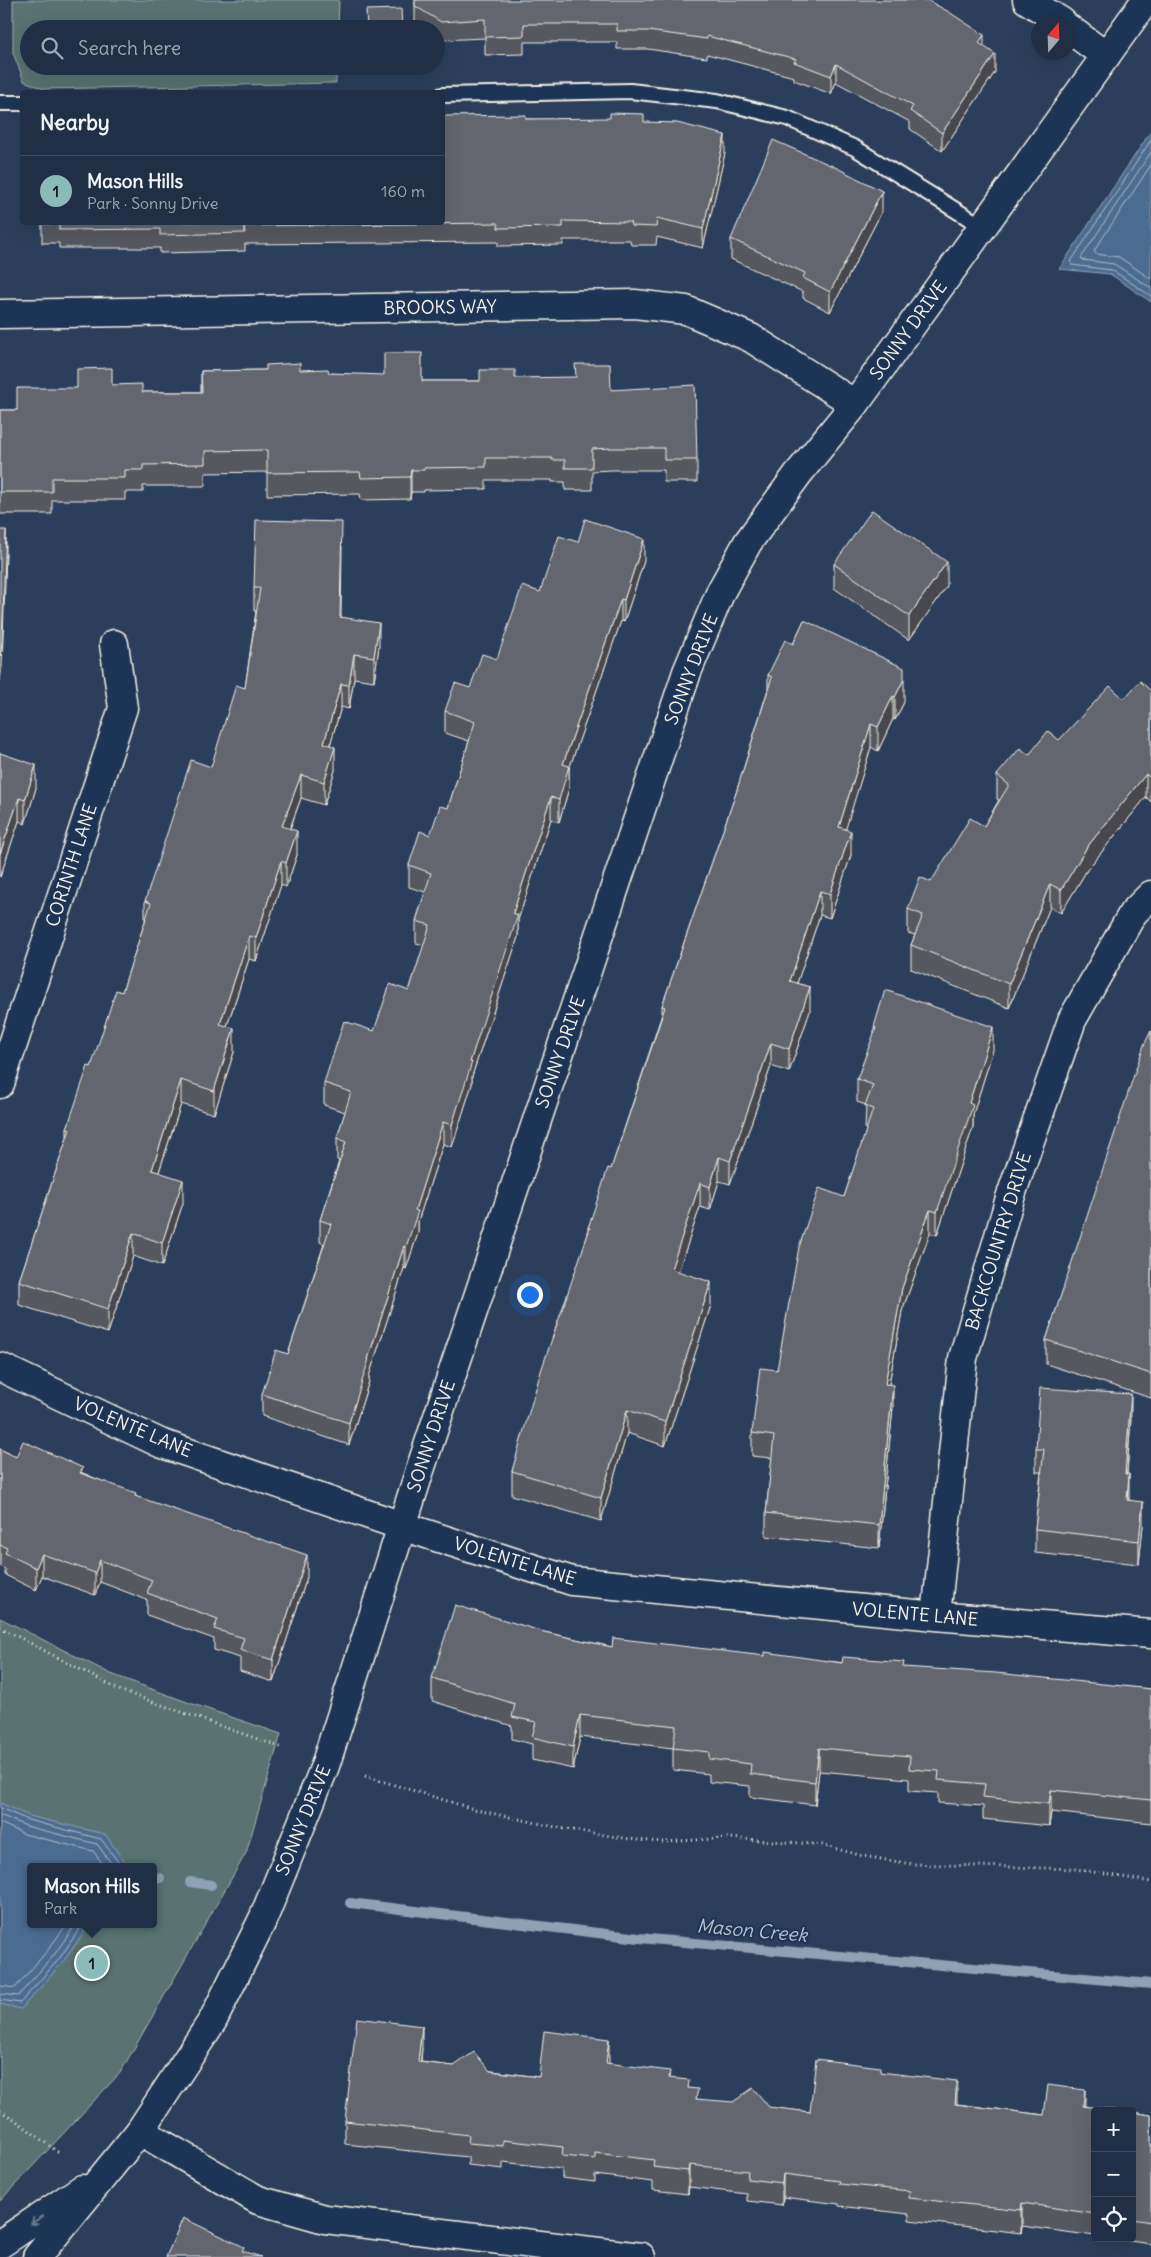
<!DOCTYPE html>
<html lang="en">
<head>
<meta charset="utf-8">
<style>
	body { margin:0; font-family:Delius,sans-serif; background:#2d3b50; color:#f1f3f6 }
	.controls { position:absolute; right:15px; bottom:15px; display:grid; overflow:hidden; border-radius:5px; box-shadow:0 5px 20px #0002 }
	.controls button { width:45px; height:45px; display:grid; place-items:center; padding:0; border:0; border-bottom:1px solid #3d4a5e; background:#202f45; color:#f1f3f6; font:25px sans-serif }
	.compass { position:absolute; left:1031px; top:15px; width:45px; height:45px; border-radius:50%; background:#202f45; box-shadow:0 5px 20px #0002; rotate:19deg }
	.you { position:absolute; left:529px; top:1294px; width:18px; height:18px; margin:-12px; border:4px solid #fff; border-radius:50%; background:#1a73e8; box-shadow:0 0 0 8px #1a73e833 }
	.badge { display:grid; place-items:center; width:32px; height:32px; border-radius:50%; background:#8bbbb9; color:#111; font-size:16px; font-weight:700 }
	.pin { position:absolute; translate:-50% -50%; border:2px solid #fff; box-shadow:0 1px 5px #0006 }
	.popup { position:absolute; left:27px; top:1863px; width:130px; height:65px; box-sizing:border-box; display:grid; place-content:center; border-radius:5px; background:#202f45; filter:drop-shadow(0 1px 4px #0005); font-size:16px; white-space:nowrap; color:#a2a9b3 }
	.popup b { font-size:19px; color:#f1f3f6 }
	.popup::after { content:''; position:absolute; left:50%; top:100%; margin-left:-10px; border:10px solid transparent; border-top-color:#202f45 }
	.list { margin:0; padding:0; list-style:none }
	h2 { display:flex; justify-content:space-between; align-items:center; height:65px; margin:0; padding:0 20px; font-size:21px }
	h2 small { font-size:16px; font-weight:400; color:#a2a9b3 }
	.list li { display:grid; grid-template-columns:32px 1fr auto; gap:15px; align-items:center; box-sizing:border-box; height:70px; padding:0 20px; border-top:1px solid #3d4a5e }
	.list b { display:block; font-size:19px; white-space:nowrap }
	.list p { margin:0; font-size:16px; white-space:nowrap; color:#a2a9b3 }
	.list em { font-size:16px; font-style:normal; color:#a2a9b3 }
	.icon { flex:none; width:28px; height:28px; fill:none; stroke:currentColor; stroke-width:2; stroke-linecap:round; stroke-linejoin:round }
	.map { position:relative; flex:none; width:1151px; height:2257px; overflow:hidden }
	.search { position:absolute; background:#202f45; box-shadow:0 5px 20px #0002; left:20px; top:20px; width:425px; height:55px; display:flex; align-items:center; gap:12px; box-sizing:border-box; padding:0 18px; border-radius:28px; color:#a2a9b3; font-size:19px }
	.panel { position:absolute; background:#202f45; box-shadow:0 5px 20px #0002; left:20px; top:90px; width:425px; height:135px; border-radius:5px }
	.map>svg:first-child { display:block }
</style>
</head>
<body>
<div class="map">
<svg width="1151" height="2257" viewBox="0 0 1151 2257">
	<rect width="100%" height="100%" fill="#2b3f5c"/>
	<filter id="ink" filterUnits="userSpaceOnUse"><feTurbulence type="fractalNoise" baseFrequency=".02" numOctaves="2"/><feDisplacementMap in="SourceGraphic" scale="10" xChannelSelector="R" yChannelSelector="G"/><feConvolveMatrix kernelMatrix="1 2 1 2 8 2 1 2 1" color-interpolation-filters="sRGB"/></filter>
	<g filter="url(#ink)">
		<path fill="#587371" stroke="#a6b2ac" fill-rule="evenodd" d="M13 0H339L338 29H29V66H336V83L44 89 24 81 13 53Z
			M0 1618 111 1674 187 1702 281 1734 246 1853 120 2073 0 2201ZM31 1867H153V1924H31Z"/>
		<path fill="#4b6c91" stroke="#8fa1b4" d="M1151 131V302L1110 274 1059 269Z
			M0 1803 29 1816 105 1834 127 1866 31 1867V1924H90L63 1962 21 2009 0 2004Z"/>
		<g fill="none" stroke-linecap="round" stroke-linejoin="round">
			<path stroke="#b0bcc5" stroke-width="1" d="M1151 140 1070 263 1072 265 1112 270 1151 296
				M1151 152 1081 258 1083 260 1114 264 1151 288
				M1151 165 1094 251 1096 254 1119 257 1151 279
				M0 1808 28 1820 101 1839 122 1867
				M0 1815 26 1826 97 1844 114 1867
				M0 1823 24 1834 93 1851 105 1867
				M0 1986 15 1988 48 1950 67 1924
				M0 1994 18 1996 54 1955 76 1924
				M0 2000 20 2003 59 1959 83 1924"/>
			<path stroke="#8fa1b4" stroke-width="10" d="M153 1877 160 1878
				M190 1882 211 1885
				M350 1903 639 1938 1151 1984"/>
			<defs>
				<path id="lane" d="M442 95 630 91 717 101 787 118 855 148 983 227
					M0 103H22"/>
				<path id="street" d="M1027 0 1062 22
					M1068 28 1106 56
					M0 314 635 304 686 310 751 338 855 404
					M0 1084 123 708 114 644
					M0 1367 160 1443 402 1526 572 1581 936 1616 1151 1634
					M936 1616 963 1358 1010 1198 1072 1020 1133 913 1151 895
					M140 2131 258 2200 325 2219 641 2257"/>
				<path id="secondary" d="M0 2244 82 2189
					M37 2257 140 2131 213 2020 263 1919 325 1766 420 1470 687 672 721 591 748 542 798 474 855 404 1146 0"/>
			</defs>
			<use href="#lane" stroke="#f4f1e8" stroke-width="18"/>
			<use href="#street" stroke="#f4f1e8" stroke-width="31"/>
			<use href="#secondary" stroke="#f4f1e8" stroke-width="31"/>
			<path stroke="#f4f1e8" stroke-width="3" stroke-dasharray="1 4" stroke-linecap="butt" d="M0 1627 119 1690 283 1748
				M365 1776 477 1810 565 1829 637 1840 663 1842 728 1838 800 1843 822 1845 863 1856 911 1864 1076 1869 1151 1882
				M0 2111 14 2119 59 2153"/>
			<use href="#lane" stroke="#1d3557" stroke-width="14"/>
			<use href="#street" stroke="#1d3557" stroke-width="28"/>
			<use href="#secondary" stroke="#1d3557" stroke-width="28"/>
		</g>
		<path fill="#56585f" stroke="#f4f1e8" d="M415 0 984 47 995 72 942 151 910 129V122L836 82 831 94 794 80V77L707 54V58L648 49H617V42H524V54L485 55V38L441 40 436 37V29H422L415 24Z
			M526 119 644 122 725 153 703 248 657 237 656 245H631L630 240H563V245L498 246V242L245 244V251L160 253V248H59V243H42V222Z
			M882 211 830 312 803 298V292L731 259V239Z
			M266 370H300L329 373 422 381H480L515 378 611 390 697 460V482H664V470H612L592 471V490H565V482H552V480H486V489L424 490V492H411L410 499 361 500 360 494 267 495V472L205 473V486H143V492H125V500H52V514H0V410H17L77 388 112 385 142 392H201V371Z
			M342 546 341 617 379 646 374 681 354 678 349 709 341 707 330 745 335 770 324 805 301 798 290 829 297 855 286 887 281 885 256 961 249 959 227 1026 234 1052 214 1114 181 1104 159 1172 183 1203 162 1266 133 1256 108 1333 19 1305V1281L67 1138V1128L122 992 145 921V901L211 767 245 688 256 611H254V588Z
			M644 561 624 622 621 621 569 769V788L559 822 551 819 518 920V937L472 1076V1084L452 1147 443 1144 418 1221V1233L406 1269 404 1268 369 1376V1381L349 1445 262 1416V1394L288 1354 324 1244 320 1242V1220L339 1161 337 1160V1138L345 1112 324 1105V1083L374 1031 409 991 424 945 416 943V921L425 892 409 887V865L448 808 469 741 445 733V711L470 688 497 659 540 592Z
			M834 564 947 586 909 640 834 588Z
			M804 620 904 702 895 720 893 719 878 751 871 747 845 830 851 855 830 918 820 915 797 983 810 1011 789 1072 771 1066 730 1184 719 1181 710 1210 700 1207 678 1272 711 1305 665 1446 627 1433 601 1521 512 1495V1471L588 1234V1228L611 1169 662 1014V1006L736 793 768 689V675L793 644Z
			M1151 691V802L1146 797 1087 870 1061 913 1050 907 1009 1008 911 969V945L915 935 908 933V909L931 882 984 826 999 800 997 799V775L1029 755 1059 740 1124 699Z
			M0 753 36 788 25 824 19 821 0 877Z
			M874 1027 993 1050 973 1114V1127L937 1235 930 1233 902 1311 889 1384 893 1407 879 1548 766 1536V1513L772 1458 752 1456V1433L844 1197 867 1129H865L866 1105 857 1102V1079L874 1035Z
			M1151 1031V1398L1046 1364V1340Z
			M1131 1417 1127 1474 1129 1500 1143 1525 1139 1564 1035 1553V1529L1041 1472H1036V1449Z
			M0 1449 16 1457 83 1473 136 1496 307 1577 273 1682 240 1671V1658L214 1650V1639L147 1615V1600L100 1582 95 1595 42 1576 36 1590 5 1575V1569L0 1566Z
			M544 1632 612 1647 765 1656 1151 1689V1823L1051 1812 1049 1826 983 1819V1806L938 1803V1793L909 1791V1779L819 1771 815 1805 750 1797V1786L709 1782V1774L673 1770V1748L580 1737 573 1769 532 1760V1744L512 1739V1726L432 1701V1678Z
			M422 2048 421 2062 539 2077 609 2064 670 2078 689 2088 698 2100 810 2112 880 2072 957 2104 1044 2115 1085 2106 1095 2111V2236L1022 2226 1021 2233 909 2220V2214L839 2206V2204L783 2197 782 2205 747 2201V2194L689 2187 688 2194 653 2190V2182L595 2175V2182L562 2178V2169L503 2162V2169L468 2165V2157L345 2144V2121Z
			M1132 2112 1151 2115V2244L1108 2238H1132Z"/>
		<path fill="#46474d" stroke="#f4f1e8" d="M984 35V53L979 43Z
			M995 54V72L942 151V133Z
			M836 64V82L831 94V76Z
			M725 135V153L703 248V229Z
			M882 191V211L830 312V292Z
			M411 470V492L410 499V477Z
			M6 530V554L2 666 0 681V657Z
			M644 539V561L624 622V600Z
			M947 562V586L909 640V616Z
			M621 599V621L569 769V788L559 822V800L563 764Z
			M379 623V646L374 681V657Z
			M354 654V678L349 709V685Z
			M904 679V702L895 720V697Z
			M341 684V707L324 766V743Z
			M893 696V719L878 751V727Z
			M871 724V747L839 851V827Z
			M335 747V770L324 805V782Z
			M36 765V788L25 824V800Z
			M1146 774V797L1087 870 1061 913V890L1087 847Z
			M301 775V798L282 850V826Z
			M551 797V819L518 920V937L472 1076V1084L452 1147V1125L513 913Z
			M19 798V821L0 877V854Z
			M297 831V855L286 887V863Z
			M851 831V855L830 918V894Z
			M281 861V885L256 961V938Z
			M1050 884V907L1009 1008V984Z
			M820 891V915L790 1004V981Z
			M249 936V959L220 1047V1024Z
			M810 987V1011L789 1072V1049Z
			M993 1027V1050L973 1114V1127L937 1235V1212L969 1103Z
			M234 1028V1052L214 1114V1091Z
			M771 1043V1066L730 1184V1161Z
			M181 1080V1104L152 1193V1170Z
			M443 1122V1144L418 1221V1233L406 1269V1247L415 1210Z
			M719 1157V1181L710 1210V1187Z
			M183 1180V1203L162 1266V1243Z
			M700 1183V1207L671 1293V1269Z
			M930 1210V1233L902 1311 885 1406V1384L902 1288Z
			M133 1233V1256L108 1333V1309Z
			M404 1246V1268L369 1376V1381L349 1445V1423L368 1359Z
			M711 1282V1305L665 1446V1422Z
			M893 1385V1407L879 1548V1525Z
			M1131 1394V1417L1125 1497V1474Z
			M627 1410V1433L601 1521V1498Z
			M1129 1474V1497L1127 1523V1500Z
			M1143 1502V1525L1139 1564V1541Z
			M42 1554V1576L36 1590V1568Z
			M307 1555V1577L273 1682V1660Z
			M100 1560V1582L95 1595V1573Z
			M580 1715V1737L573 1769V1747Z
			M819 1748V1771L815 1805V1782Z
			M1051 1790V1812L1049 1826V1804Z
			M422 2026V2048L418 2084V2062Z
			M609 2039V2062L606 2086V2063Z
			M957 2081V2103L955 2127V2104Z
			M1085 2090V2112L1083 2106Z
			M689 2165V2187L688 2194V2171Z
			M783 2174V2197L782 2205V2183Z
			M1022 2203V2226L1021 2233V2210Z"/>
		<path fill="#64666e" stroke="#f4f1e8" d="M415 0H927L949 12 984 35 979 43 995 54 942 133 910 111 913 106 836 64 831 76 794 62 796 59 707 36V39L648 31H617V24H524V36L485 37V19L441 22 415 6Z
			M401 9 402 29H367L366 10Z
			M610 113 644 114V122L677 123 725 135 703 229 657 218 656 227 631 226 630 222 563 221V227L498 228V223L244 226 245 233 160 235V229L59 230V224H42V222H442V116L526 115V119L610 118Z
			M773 140 837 168 882 191 830 292 803 278 805 273 731 239Z
			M384 353H422V381H480V370H515V378L576 377 575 364H610L611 390 695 385 697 460H664V448H612L592 449V468H565V460H552V458H486V467L424 468V470H411L410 477 361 478 360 472 267 473V450L205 451V464L143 465V470H125V478H52V492H0V410H17V388H77V369L112 368V385L142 384V392H202L201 371 266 370V365L300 363V370L328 369 329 373 384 375Z
			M872 510 947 562 909 616 834 564Z
			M585 519 644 539 624 600 621 599 563 764 569 766 559 800 551 797 513 913 518 915 470 1062H472L452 1125 443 1122 415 1210 418 1211 406 1247 404 1246 368 1359H369L349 1423 262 1394 276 1350 288 1354 331 1224 320 1220 346 1142 337 1138 351 1092 324 1083 344 1021 374 1031 390 984 409 991 430 925 416 921 431 873 409 865 420 831 430 835 440 806 448 808 475 722 445 711 455 683 470 688 482 654 497 659 522 586 540 592 559 536 578 542Z
			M256 520 342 522 340 617 379 623 374 657 354 654 349 685 341 684 324 743 335 747 324 782 301 775 282 826 297 831 286 863 281 861 256 938 249 936 220 1024 234 1028 214 1091 181 1080 152 1170 183 1180 162 1243 133 1233 108 1309 19 1281 70 1129 67 1128 88 1066 91 1067 116 990 122 992 151 903 145 901 191 760 211 767 236 685 245 688 260 588H254Z
			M0 530H6L2 643 0 657Z
			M804 620 904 668V679L895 697 893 696 878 727 871 724 839 827 851 831 830 894 820 891 790 981 810 987 789 1049 771 1043 730 1161 719 1157 710 1187 700 1183 671 1269 711 1282 665 1422 627 1410 601 1498 512 1471 541 1371 590 1228H588L608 1168 611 1169 665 1007 662 1006 736 793 772 677 768 675 785 640 793 644Z
			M1140 681 1151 691V779L1146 774 1087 847 1061 890 1050 884 1009 984 911 945 923 915 908 909 920 877 931 882 970 818 984 826 1009 785 997 775 1020 748 1029 755 1048 731 1059 740 1110 686 1124 699Z
			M0 753 36 765 25 800 19 798 0 854Z
			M885 990 993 1027 969 1103 973 1105 937 1212 930 1210 902 1288 885 1384 893 1385 879 1525 766 1513 774 1436 752 1433 760 1368 777 1370 799 1247 819 1188 844 1197 873 1109 865 1106 873 1085 857 1079 876 1028 874 1027Z
			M1151 1031V1374L1046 1340 1144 1045Z
			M1040 1388 1131 1394 1125 1474H1129L1127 1500 1143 1502 1139 1541 1035 1529 1044 1449H1036Z
			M23 1441 83 1468 80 1473 136 1493 135 1496 307 1555 273 1660 240 1650 244 1638 214 1629 218 1619 147 1593 152 1580 100 1560 95 1573 42 1554 36 1568 5 1553 7 1548 0 1545V1449L16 1457Z
			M455 1605 544 1632 612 1647 613 1638 765 1656V1652L842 1663 843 1657 904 1662 903 1667 996 1673 1151 1689V1800L1051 1790 1049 1804 983 1797 985 1784 938 1780 939 1771 909 1769 910 1756 819 1748 815 1782 750 1774 751 1764 709 1759V1752L673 1748 676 1726 580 1715 573 1747 532 1737 536 1722 512 1717 515 1704 432 1678Z
			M357 2018 422 2026 418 2062 454 2066 474 2052 490 2071 539 2077 544 2031 609 2039 606 2063 670 2071 669 2078 689 2080 688 2088 698 2089 696 2099 733 2102 753 2088 769 2107 810 2112 816 2059 880 2067V2072L957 2081 955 2104 1044 2115 1048 2085 1085 2090 1083 2106 1122 2111H1095V2214L1022 2203 1021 2210 909 2198 910 2191 839 2184 840 2181 783 2174 782 2183 747 2179 748 2171 689 2165 688 2171 653 2167 654 2160 595 2153V2159L562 2156 563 2147 503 2140V2146L468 2143 469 2135 345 2121Z
			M1132 2112 1151 2115V2222L1132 2219Z
			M183 2218 244 2247 242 2251 261 2257H166Z"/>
		<defs><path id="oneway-shaft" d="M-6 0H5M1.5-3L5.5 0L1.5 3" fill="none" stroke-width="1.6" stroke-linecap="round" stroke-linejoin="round" transform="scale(1.25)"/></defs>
		<use stroke="#68778a" href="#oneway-shaft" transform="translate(37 2220) rotate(147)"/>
	</g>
	<g text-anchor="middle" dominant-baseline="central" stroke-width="4.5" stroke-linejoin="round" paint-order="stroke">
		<g font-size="18" fill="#f4f1e8" stroke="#1d3557">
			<text transform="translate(440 307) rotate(-1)">BROOKS WAY</text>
			<text transform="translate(908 330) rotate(-54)">SONNY DRIVE</text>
			<text transform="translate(691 669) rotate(-69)">SONNY DRIVE</text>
			<text transform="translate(71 865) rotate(-72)">CORINTH LANE</text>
			<text transform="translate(560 1052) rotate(-71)">SONNY DRIVE</text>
			<text transform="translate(998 1241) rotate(-73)">BACKCOUNTRY DRIVE</text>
			<text transform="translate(133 1427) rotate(23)">VOLENTE LANE</text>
			<text transform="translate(431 1436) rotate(-72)">SONNY DRIVE</text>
			<text transform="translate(515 1561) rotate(17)">VOLENTE LANE</text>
			<text transform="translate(915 1614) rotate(5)">VOLENTE LANE</text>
			<text transform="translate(303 1820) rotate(-68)">SONNY DRIVE</text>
		</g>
		<g font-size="19" font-style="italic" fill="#b9c2ca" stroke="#1d3557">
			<text transform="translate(752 1930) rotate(5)">Mason Creek</text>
		</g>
	</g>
</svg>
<div class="controls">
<button>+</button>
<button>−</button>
<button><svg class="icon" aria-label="locate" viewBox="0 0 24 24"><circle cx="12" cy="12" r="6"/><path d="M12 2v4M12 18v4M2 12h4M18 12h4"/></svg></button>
</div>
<svg class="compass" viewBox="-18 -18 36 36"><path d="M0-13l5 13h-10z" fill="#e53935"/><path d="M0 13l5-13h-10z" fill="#a2a9b3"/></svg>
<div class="you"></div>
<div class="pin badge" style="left:92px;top:1963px">1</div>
<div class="popup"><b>Mason Hills</b>Park</div>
<div class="search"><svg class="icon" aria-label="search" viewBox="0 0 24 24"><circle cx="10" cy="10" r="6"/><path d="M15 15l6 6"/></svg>Search here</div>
<section class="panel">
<h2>Nearby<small></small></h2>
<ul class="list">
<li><span class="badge">1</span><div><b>Mason Hills</b><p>Park · Sonny Drive</p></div><em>160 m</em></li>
</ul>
</section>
</div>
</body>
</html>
